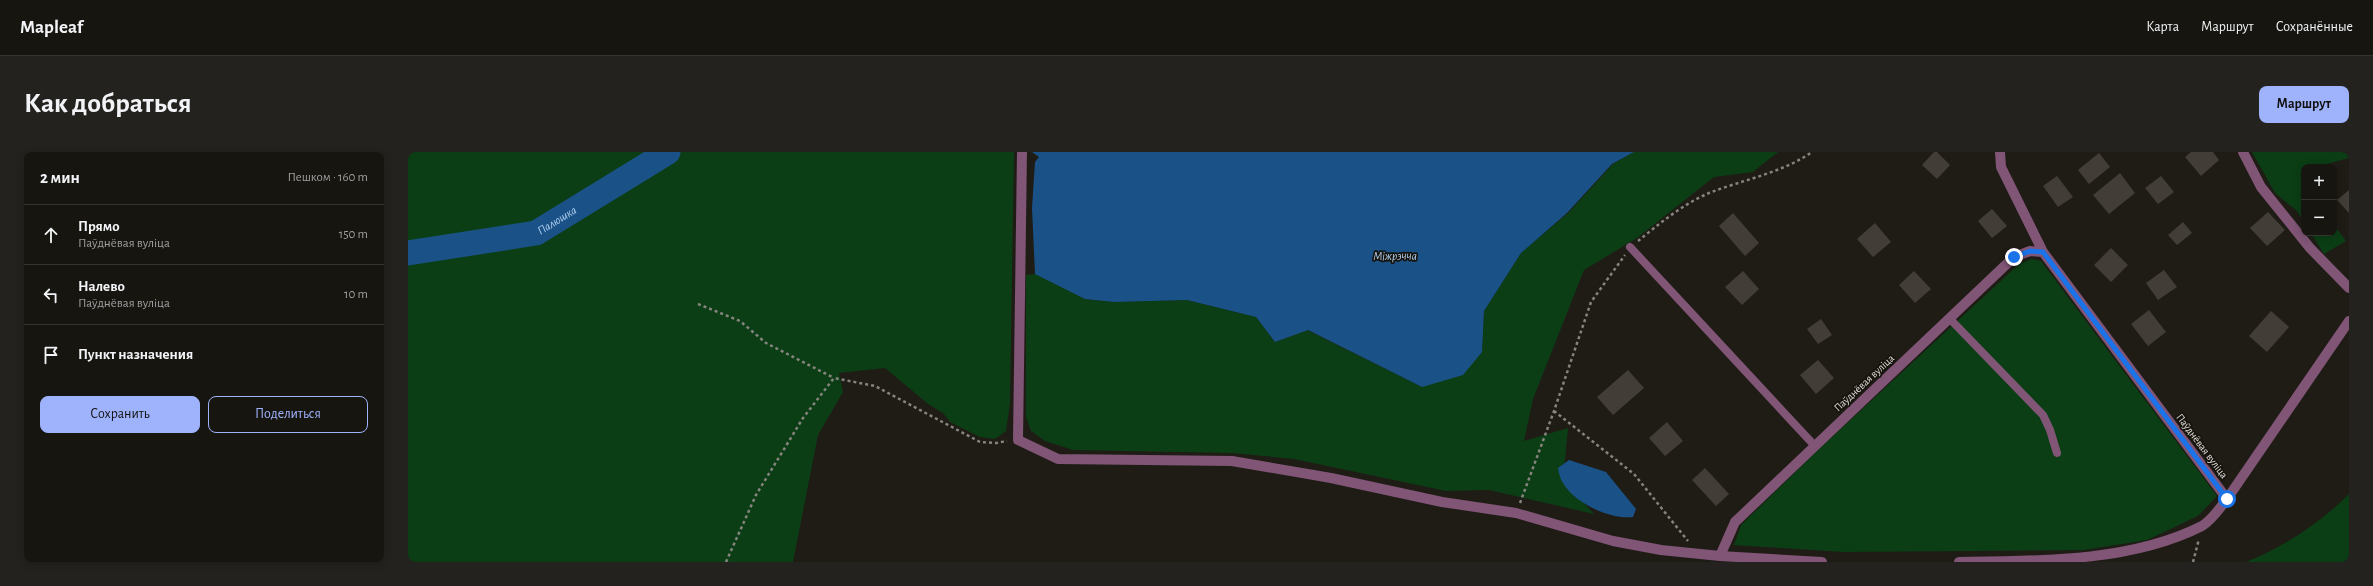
<!DOCTYPE html>
<html lang="ru">
<head>
<meta charset="utf-8">
<style>
	body { margin:0; font-family:"Alegreya Sans",sans-serif; background:#24221e; color:#f1f3f6 }
	.controls { position:absolute; right:12px; top:12px; display:grid; overflow:hidden; border-radius:8px; box-shadow:0 2px 10px #0003 }
	.controls button { width:36px; height:36px; display:grid; place-items:center; padding:0; border:0; border-bottom:1px solid #363430; background:#171510; color:#f1f3f6; font:20px sans-serif }
	.stop { position:absolute; width:12px; height:12px; margin:-9px; border:3px solid #1a73e8; border-radius:50%; background:#fff }
	.stop.end { background:#1a73e8; border-color:#fff; box-shadow:0 1px 4px #0008 }
	.list { margin:0; padding:0; list-style:none }
	h2 { display:flex; justify-content:space-between; align-items:center; height:52px; margin:0; padding:0 16px; font-size:17px }
	h2 small { font-size:13px; font-weight:400; color:#9e9f9f }
	.list li { display:grid; grid-template-columns:26px 1fr auto; gap:12px; align-items:center; box-sizing:border-box; height:60px; padding:0 16px; border-top:1px solid #363430 }
	.list b { display:block; font-size:15px; white-space:nowrap }
	.list p { margin:0; font-size:13px; white-space:nowrap; color:#9e9f9f }
	.list em { font-size:13px; font-style:normal; color:#9e9f9f }
	.actions { display:flex; gap:8px; padding:12px 16px }
	.actions a { flex:1; padding:9px 0; border:1px solid #9fb3fd; border-radius:8px; text-align:center; font-size:14px; color:#9fb3fd }
	.actions .main { background:#9fb3fd; color:#111 }
	.icon { flex:none; width:22px; height:22px; fill:none; stroke:currentColor; stroke-width:2; stroke-linecap:round; stroke-linejoin:round }
	.map { position:relative; flex:none; width:1941px; height:410px; overflow:hidden; border-radius:8px }
	header { display:flex; align-items:center; gap:24px; box-sizing:border-box; height:56px; padding:0 20px; background:#171510; border-bottom:1px solid #363430 }
	header strong { font-size:19px }
	nav { display:flex; gap:22px; margin-inline-start:auto; font-size:14px }
	.intro { display:flex; align-items:center; justify-content:space-between; box-sizing:border-box; height:96px; padding:0 24px }
	h1 { margin:0; font-size:28px }
	.button { padding:10px 18px; border-radius:8px; background:#9fb3fd; color:#111; font-size:14px; font-weight:700 }
	main { display:flex; gap:24px; padding:0 24px }
	aside { flex:1; background:#171510; border-radius:8px; box-shadow:0 2px 10px #0003 }
	.map>svg:first-child { display:block }
</style>
</head>
<body>
<header>
<strong>Mapleaf</strong>
<nav><a>Карта</a><a>Маршрут</a><a>Сохранённые</a></nav>
</header>
<div class="intro"><h1>Как добраться</h1><a class="button">Маршрут</a></div>
<main>
<aside>
<h2>2 мин<small>Пешком · 160 m</small></h2>
<ul class="list">
<li><svg class="icon" aria-label="ahead" viewBox="0 0 24 24"><path d="M12 20V5M6 11l6-6 6 6"/></svg><div><b>Прямо</b><p>Паўднёвая вуліца</p></div><em>150 m</em></li>
<li><svg class="icon" aria-label="left" viewBox="0 0 24 24"><path d="M17 20v-9H6M10 6l-5 5 5 5"/></svg><div><b>Налево</b><p>Паўднёвая вуліца</p></div><em>10 m</em></li>
<li><svg class="icon" aria-label="arrive" viewBox="0 0 24 24"><path d="M6 21V4h12l-3 4 3 4H6"/></svg><div><b>Пункт назначения</b></div></li>
</ul>
<div class="actions"><a class="main">Сохранить</a><a>Поделиться</a></div>
</aside>
<div class="map">
<svg width="1941" height="410" viewBox="0 0 1941 410">
	<rect width="100%" height="100%" fill="#1f1c16"/>
	<path fill="#0b3e15" d="M0 0H606L602 251 598 279 587 287 572 285 542 270 535 261 520 252 477 216 431 221 435 240 410 283 385 410H0Z
		M1226 0H1370L1345 20 1306 25 1229 86 1176 118 1125 247 1116 289 1160 276 1155 328 1186 362 1081 338 1038 339 886 307 824 301 665 298 637 289 623 279 618 265V123L627 122 677 147 706 150 779 148 848 165 867 190 899 178 1014 235 1074 200 1076 159 1113 101 1160 61 1205 12Z
		M1844 0H1939L1941 6 1919 12 1917 15H1896V70L1889 59 1867 41Z
		M1926 76 1930 78 1938 89 1916 102 1903 81H1926Z
		M1624 107 1633 109 1809 344 1790 364 1739 388 1676 398 1435 400 1326 393 1333 373 1410 298 1611 112Z
		M1941 342V410H1838C1876 395 1912 371 1941 342Z"/>
	<path fill="#1a5288" d="M624 0H1226L1204 12 1159 61 1113 101 1076 159 1074 200 1055 223 1014 235 900 178 867 190 848 165 779 148 706 150 677 147 627 122 624 56 627 10 631 5Z
		M1161 308 1198 320 1228 357 1225 365C1203 368 1166 351 1155 331 1152 327 1151 321 1150 316Z"/>
	<g fill="none" stroke-linecap="round" stroke-linejoin="round">
		<path stroke="#1a5288" stroke-width="25" id="s1" d="M0 101 128 81 260 0"/>
	</g>
	<path fill="#423e37" d="M1526 0H1529L1542 13 1529 27 1514 13Z
		M1783 0H1805L1811 8 1793 24 1777 5Z
		M1691 1 1702 15 1681 32 1670 18Z
		M1712 21 1727 41 1701 62 1685 43Z
		M1649 24 1665 45 1650 55 1635 34Z
		M1753 24 1766 40 1750 52 1737 36Z
		M1941 38V61L1929 48Z
		M1584 57 1599 74 1584 86 1570 69Z
		M1860 60 1877 78 1859 94 1842 76Z
		M1325 61 1351 91 1337 104 1311 74Z
		M1775 70 1784 81 1769 93 1760 83Z
		M1467 71 1483 90 1465 105 1449 87Z
		M1703 96 1720 113 1703 130 1686 113Z
		M1756 118 1769 135 1750 148 1738 131Z
		M1335 119 1351 137 1334 153 1317 135Z
		M1506 119 1523 137 1507 151 1491 133Z
		M1741 158 1758 180 1740 194 1723 172Z
		M1863 159 1881 175 1859 200 1841 184Z
		M1413 167 1424 183 1410 192 1399 177Z
		M1410 208 1426 226 1408 242 1392 223Z
		M1220 218 1236 236 1205 263 1189 245Z
		M1259 270 1275 289 1257 304 1241 286Z
		M1297 316 1321 342 1308 354 1284 328Z"/>
	<g fill="none" stroke-linecap="round" stroke-linejoin="round">
		<path stroke="#86847e" stroke-width="2.5" stroke-dasharray="3 3" stroke-linecap="butt" d="M1230 89C1251 72 1275 52 1301 41 1334 28 1374 21 1404 0
			M290 152 332 169 358 191 426 226
			M1146 259 1226 322 1280 389
			M1112 351 1146 259 1183 150 1217 103
			M318 410 348 343 395 266 426 226 467 234 572 290 588 291 599 289
			M1785 410 1791 387"/>
		<path stroke="#805576" stroke-width="8" d="M1222 95 1406 293
			M1542 167 1635 263 1642 278 1649 301"/>
		<path stroke="#805576" stroke-width="10" d="M614 0 610 288 650 307 824 309 923 326 1034 350 1108 361 1205 389 1253 398 1312 404 1414 410
			M1592 0 1593 15 1635 100 1819 347
			M1835 0 1853 35 1902 96 1941 136
			M1312 404 1327 370 1606 105 1622 99 1635 100
			M1551 410C1632 409 1723 410 1794 374 1804 368 1812 356 1819 347L1941 169"/>
	</g>
	<g fill="none" stroke-linecap="round" stroke-linejoin="round">
		<path stroke="#1a73e8" stroke-width="5" d="M1606 105 1622 99 1635 100 1819 347"/>
	</g>
	<g text-anchor="middle" dominant-baseline="central" stroke-width="3.5" stroke-linejoin="round" paint-order="stroke">
		<g font-size="11" fill="#e0ded9" stroke="#16130d">
			<text transform="translate(1456 231) rotate(-43)">Паўднёвая вуліца</text>
			<text transform="translate(1794 294) rotate(53)">Паўднёвая вуліца</text>
		</g>
		<g font-size="12" font-style="italic" fill="#b3d0f0" stroke="#16130d">
			<text stroke="none"><textPath href="#s1" startOffset="154">Палюшка</textPath></text>
			<text x="987" y="104">Міжрэчча</text>
		</g>
	</g>
</svg>
<div class="controls">
<button>+</button>
<button>−</button>
</div>
<div class="stop" style="left:1819px;top:347px"></div>
<div class="stop end" style="left:1606px;top:105px"></div>
</div>
</main>
</body>
</html>
